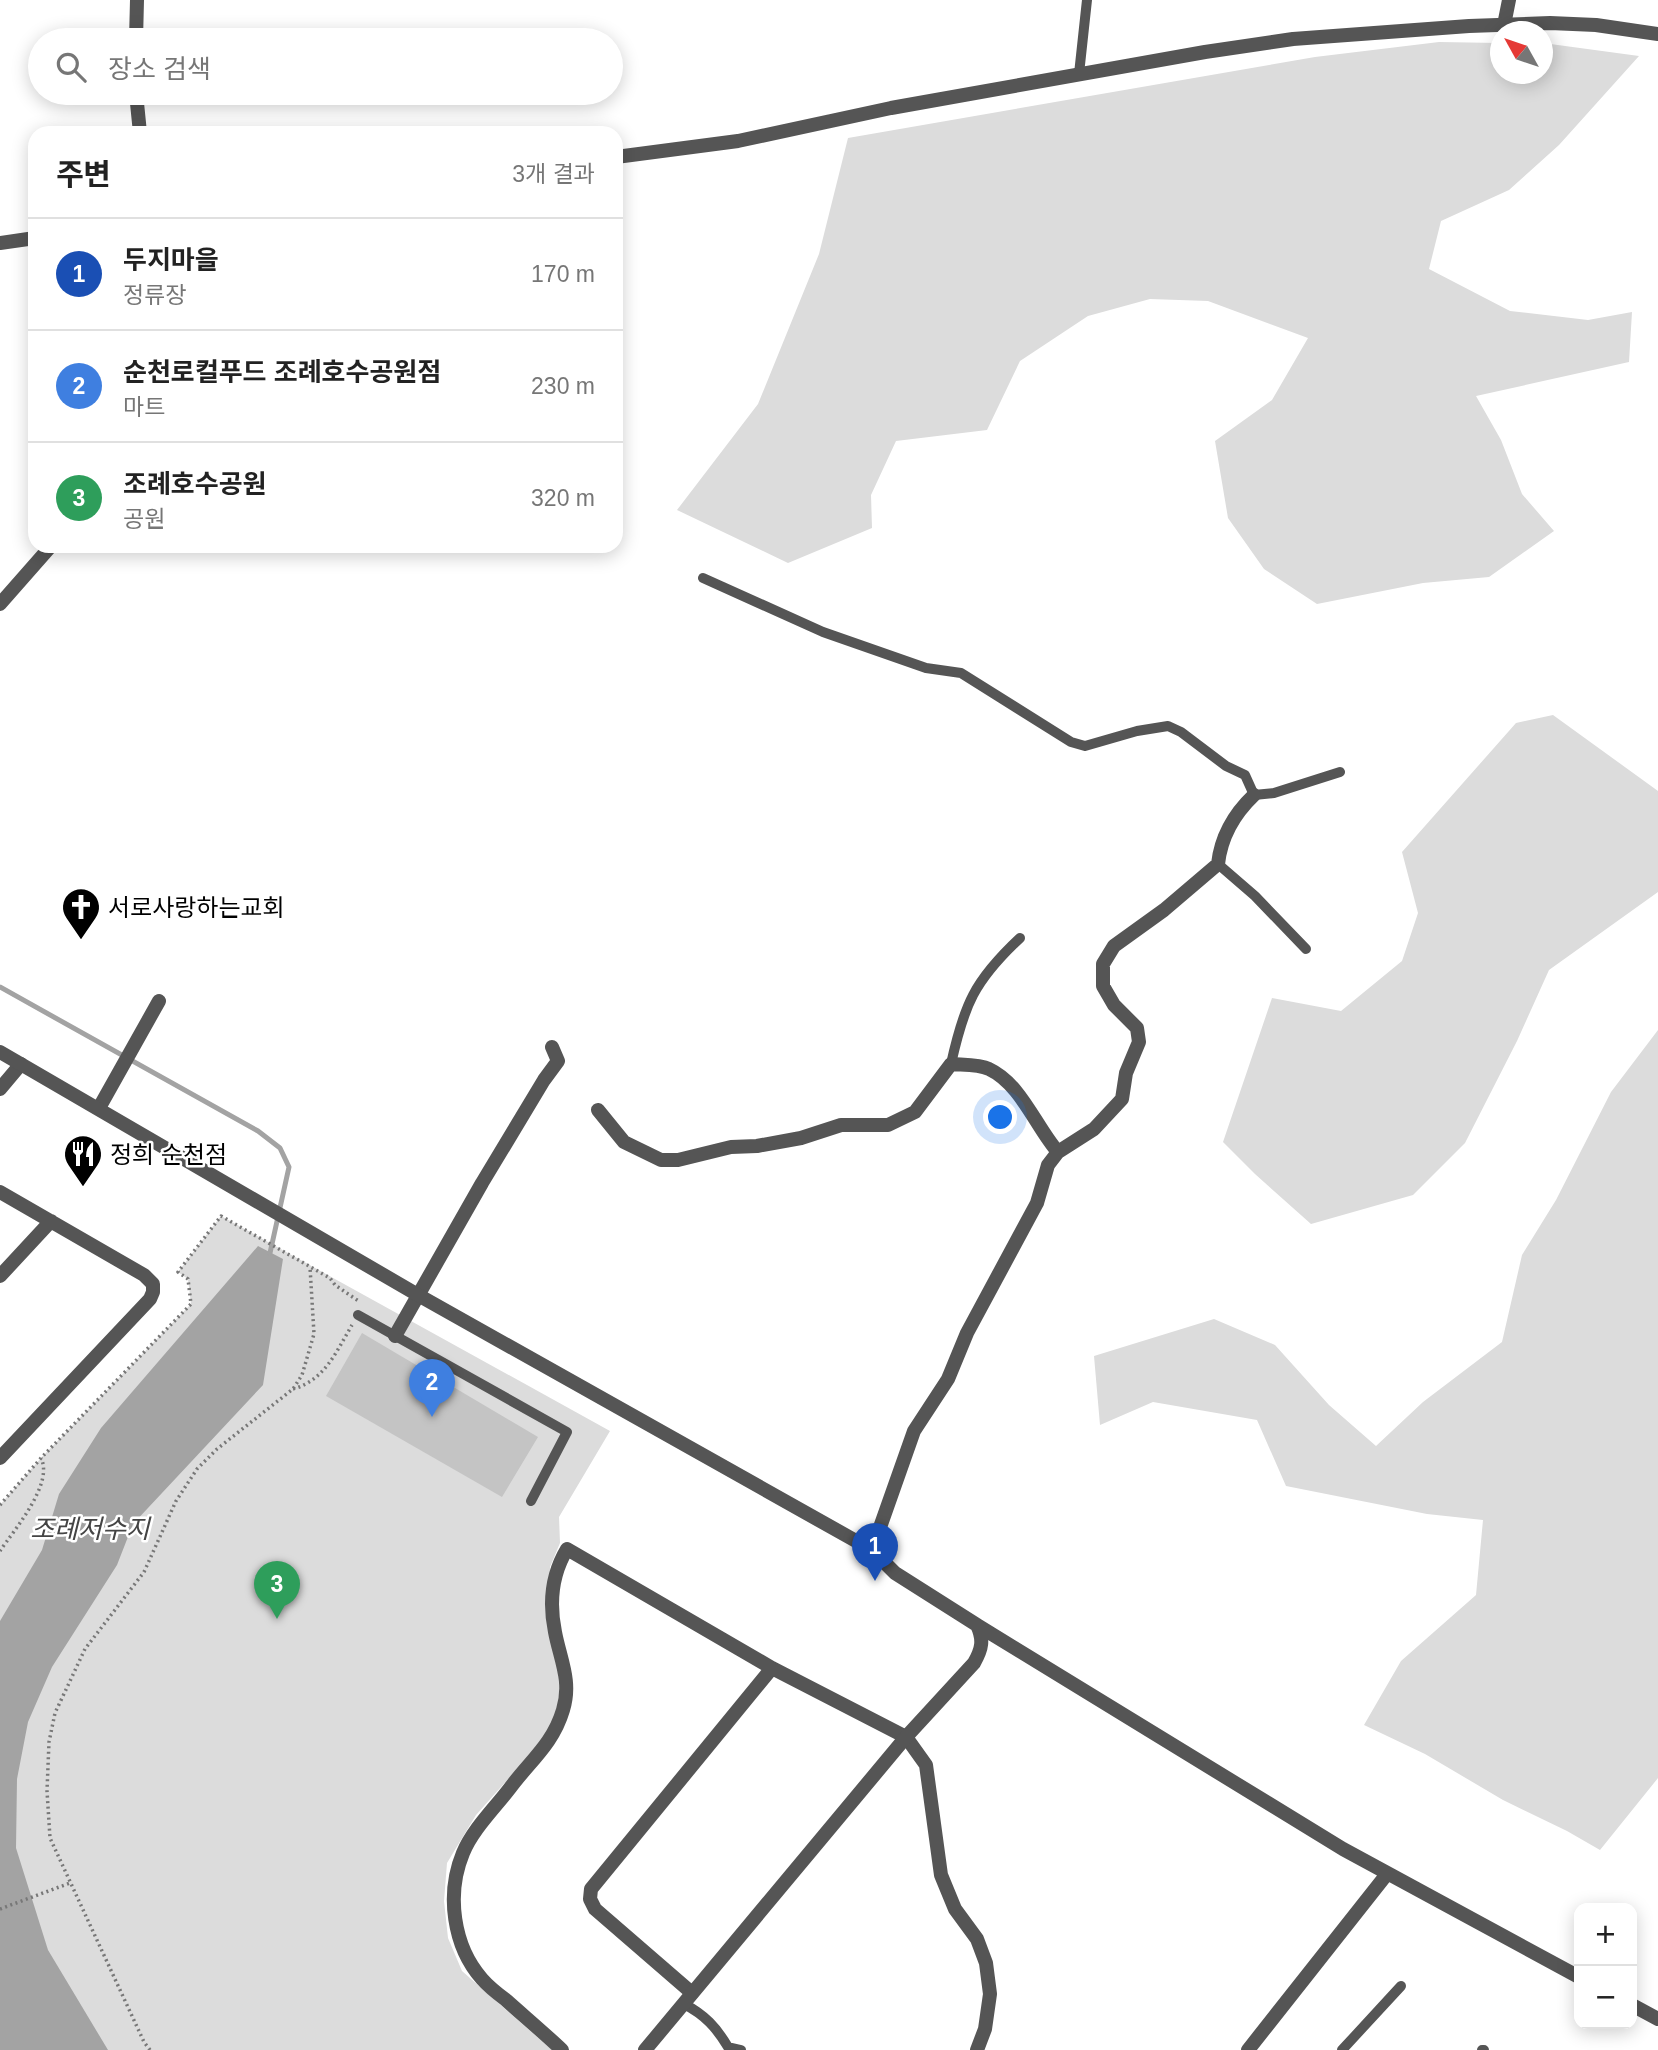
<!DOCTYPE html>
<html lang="ko">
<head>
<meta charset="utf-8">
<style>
	body { margin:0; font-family:Helvetica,"Noto Sans KR",sans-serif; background:#f2f2f2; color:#222 }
	.controls { position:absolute; right:21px; bottom:21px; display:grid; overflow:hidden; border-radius:14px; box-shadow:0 4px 18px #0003 }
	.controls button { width:63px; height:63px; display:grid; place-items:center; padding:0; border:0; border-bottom:2px solid #e0e0e0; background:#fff; color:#222; font:35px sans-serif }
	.compass { position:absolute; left:1490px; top:21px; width:63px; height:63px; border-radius:50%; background:#fff; box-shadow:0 4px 18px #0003; rotate:310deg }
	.you { position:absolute; left:1001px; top:1118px; width:24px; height:24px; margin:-18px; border:5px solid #fff; border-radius:50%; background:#1a73e8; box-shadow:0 0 0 10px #1a73e833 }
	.badge { display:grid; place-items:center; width:46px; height:46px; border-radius:50%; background:#000; color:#fff; font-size:23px; font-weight:700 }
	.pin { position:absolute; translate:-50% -58px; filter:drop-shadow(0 2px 4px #0008) }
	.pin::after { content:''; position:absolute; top:37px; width:24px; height:21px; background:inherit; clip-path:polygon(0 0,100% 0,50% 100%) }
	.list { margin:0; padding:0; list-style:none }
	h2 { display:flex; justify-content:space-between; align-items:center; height:91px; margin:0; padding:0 28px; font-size:30px }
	h2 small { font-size:23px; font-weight:400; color:#767676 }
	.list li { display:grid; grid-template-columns:46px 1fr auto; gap:21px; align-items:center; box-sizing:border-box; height:112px; padding:0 28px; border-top:2px solid #e0e0e0 }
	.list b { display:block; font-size:26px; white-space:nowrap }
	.list p { margin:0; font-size:23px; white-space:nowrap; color:#767676 }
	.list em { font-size:23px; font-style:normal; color:#767676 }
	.icon { flex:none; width:38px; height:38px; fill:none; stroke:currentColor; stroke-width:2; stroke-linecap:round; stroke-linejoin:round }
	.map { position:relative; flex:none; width:1658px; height:2050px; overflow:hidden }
	.search { position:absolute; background:#fff; box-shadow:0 4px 18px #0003; left:28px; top:28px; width:595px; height:77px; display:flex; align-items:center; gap:18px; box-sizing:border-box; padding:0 24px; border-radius:38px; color:#767676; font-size:26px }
	.panel { position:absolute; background:#fff; box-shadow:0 4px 18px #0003; left:28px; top:126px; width:595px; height:427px; border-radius:21px }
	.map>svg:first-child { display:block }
</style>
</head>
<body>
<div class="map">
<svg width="1658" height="2050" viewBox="0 0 1658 2050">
	<rect width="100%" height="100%" fill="#fff"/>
	<path fill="#dcdcdc" d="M1439 42 1500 43V74H1542L1543 43 1639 56 1559 145 1509 190 1441 221 1429 269 1510 311 1588 320 1632 312 1629 362 1476 396 1501 440 1522 494 1554 531 1489 577 1423 583 1317 604 1264 569 1228 518 1215 441 1272 400 1308 338 1208 301 1150 299 1088 316 1020 361 987 430 896 441 871 495 872 528 788 563 677 510 758 404 819 254 848 138 1315 57Z
		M1553 715 1658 791V892L1549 970 1517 1041 1465 1143 1413 1195 1311 1224 1255 1174 1223 1142 1272 998 1341 1011 1402 961 1418 913 1402 852 1516 723Z
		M1658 1030V1778L1600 1850 1567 1831 1503 1800 1425 1754 1364 1725 1401 1661 1476 1595 1483 1520 1427 1514 1286 1486 1257 1420 1153 1402 1100 1425 1094 1356 1214 1319 1275 1345 1329 1405 1376 1446 1423 1402 1502 1342 1522 1255 1556 1200 1611 1092Z
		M221 1216 610 1431 559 1517 560 1543 550 1567 560 1698 550 1732 476 1815 447 1863 444 1901 448 1938 462 1971 552 2050H0V1505L41 1458 191 1304 188 1279 178 1272Z"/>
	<path fill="#a3a3a3" d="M258 1246 283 1259 263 1385 133 1524 117 1565 52 1667 28 1722 17 1779 16 1848 48 1950 108 2050H0V1621L42 1550 59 1494 101 1428Z"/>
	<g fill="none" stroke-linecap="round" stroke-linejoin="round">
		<path stroke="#a3a3a3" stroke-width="5" d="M0 987 258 1131 280 1148 289 1167 270 1253"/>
	</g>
	<path fill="#c4c4c4" d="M362 1333 538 1437 502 1497 326 1396Z"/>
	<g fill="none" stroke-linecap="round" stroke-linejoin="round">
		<path stroke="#777" stroke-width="3.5" stroke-dasharray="2 3.5" stroke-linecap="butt" d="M293 1389C325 1380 336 1352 352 1325
			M0 1505 41 1458 191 1304 188 1279 178 1272 221 1216 330 1278 335 1285 360 1302
			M0 1551C14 1530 54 1484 41 1458
			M0 1909 70 1883
			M150 2050 144 2042 50 1838 47 1791 49 1742 55 1713 85 1649 144 1572 176 1501 197 1469 217 1449 293 1389 302 1375 314 1334 310 1267"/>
		<path stroke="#555" stroke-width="10" d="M1079 74 1087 0
			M703 578 823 632 926 668 961 673 1071 742 1085 746 1137 731 1168 726 1181 732 1226 766 1245 775 1254 795 1274 793 1340 772
			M1218 864 1255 896 1306 949
			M951 1064C964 1005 974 981 1020 938
			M358 1315 567 1432 531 1501
			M684 2004C705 2015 716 2027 728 2047L741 2050
			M1342 2050 1401 1986
			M1482 2050H1484"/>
		<path stroke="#555" stroke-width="14" d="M1504 25 1509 0"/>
		<path stroke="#555" stroke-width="14" d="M0 1089 21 1064
			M99 1108 159 1001
			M598 1110 624 1142 661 1160H678L731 1147 757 1146 801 1138 841 1125H888L915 1112 951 1064C962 1065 979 1064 989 1069 1021 1084 1036 1127 1058 1152L1048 1165 1037 1203 967 1333 948 1379 914 1431 872 1550
			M1058 1152 1094 1129 1122 1099 1126 1073 1139 1042 1137 1028 1114 1005 1103 986V964L1114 946 1164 910 1218 864C1221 837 1234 814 1254 795
			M0 1192 144 1275 153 1284V1292L150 1299 0 1458
			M0 1276 51 1221
			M395 1336 482 1183 544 1080 558 1061 552 1047
			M692 1993 595 1909 590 1899 591 1889 772 1668
			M562 2050C544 2033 525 2017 506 2000 498 1994 489 1987 482 1979 453 1946 446 1894 463 1853 473 1829 494 1809 510 1788 530 1761 553 1744 563 1710 572 1681 560 1659 555 1632 549 1603 552 1574 567 1549L772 1668 906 1737 926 1765 941 1875 955 1909 977 1939 986 1963 990 1994 985 2029 977 2050"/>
		<path stroke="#555" stroke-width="14" d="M136 40 137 0
			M136 93 140 133
			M616 157 738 141 891 108 1205 52 1293 39 1469 26 1550 23 1596 25 1658 34
			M0 243 35 238
			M0 604 51 546
			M0 1052 418 1295 872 1550 895 1573 977 1625C984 1640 982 1649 974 1663L906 1737 645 2050
			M977 1625 1343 1849 1579 1977
			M1632 2005 1658 2019
			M1248 2050 1387 1874"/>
	</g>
	<defs>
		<symbol id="church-pin" viewBox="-11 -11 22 30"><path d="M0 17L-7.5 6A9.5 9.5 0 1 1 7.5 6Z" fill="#000" stroke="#fff"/><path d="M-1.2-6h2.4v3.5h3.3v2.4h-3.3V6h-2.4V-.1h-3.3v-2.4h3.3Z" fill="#fff"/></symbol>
		<symbol id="restaurant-pin" viewBox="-11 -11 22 30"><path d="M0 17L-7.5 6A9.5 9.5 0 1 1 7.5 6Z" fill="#000" stroke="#fff"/><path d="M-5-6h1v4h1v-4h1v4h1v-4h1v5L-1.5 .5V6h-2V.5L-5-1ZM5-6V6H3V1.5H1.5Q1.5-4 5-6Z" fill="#fff"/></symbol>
	</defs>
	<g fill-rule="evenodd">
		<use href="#church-pin" x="59" y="885" width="44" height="60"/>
		<use href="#restaurant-pin" x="61" y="1132" width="44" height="60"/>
	</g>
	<g text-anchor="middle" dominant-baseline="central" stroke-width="5" stroke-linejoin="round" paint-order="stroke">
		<g font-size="24" fill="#000" stroke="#fff" text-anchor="start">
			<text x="108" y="907">서로사랑하는교회</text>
			<text x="110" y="1154">정희 순천점</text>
		</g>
		<g font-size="26" font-style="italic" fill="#444" stroke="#fff">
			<text x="90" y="1529">조례저수지</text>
		</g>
	</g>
</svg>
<div class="controls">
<button>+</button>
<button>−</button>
</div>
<svg class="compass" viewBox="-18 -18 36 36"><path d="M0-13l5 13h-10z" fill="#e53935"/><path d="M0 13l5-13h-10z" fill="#767676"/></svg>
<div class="you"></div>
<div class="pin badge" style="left:875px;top:1581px;background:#1a4fb4">1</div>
<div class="pin badge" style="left:432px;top:1417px;background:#3f7fe0">2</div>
<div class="pin badge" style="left:277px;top:1619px;background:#2e9e5b">3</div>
<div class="search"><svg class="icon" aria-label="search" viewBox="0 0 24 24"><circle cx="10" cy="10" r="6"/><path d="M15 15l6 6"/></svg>장소 검색</div>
<section class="panel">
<h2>주변<small>3개 결과</small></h2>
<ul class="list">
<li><span class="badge" style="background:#1a4fb4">1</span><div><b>두지마을</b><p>정류장</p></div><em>170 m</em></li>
<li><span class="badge" style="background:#3f7fe0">2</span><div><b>순천로컬푸드 조례호수공원점</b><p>마트</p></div><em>230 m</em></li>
<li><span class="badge" style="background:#2e9e5b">3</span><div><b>조례호수공원</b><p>공원</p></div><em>320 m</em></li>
</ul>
</section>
</div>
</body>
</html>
